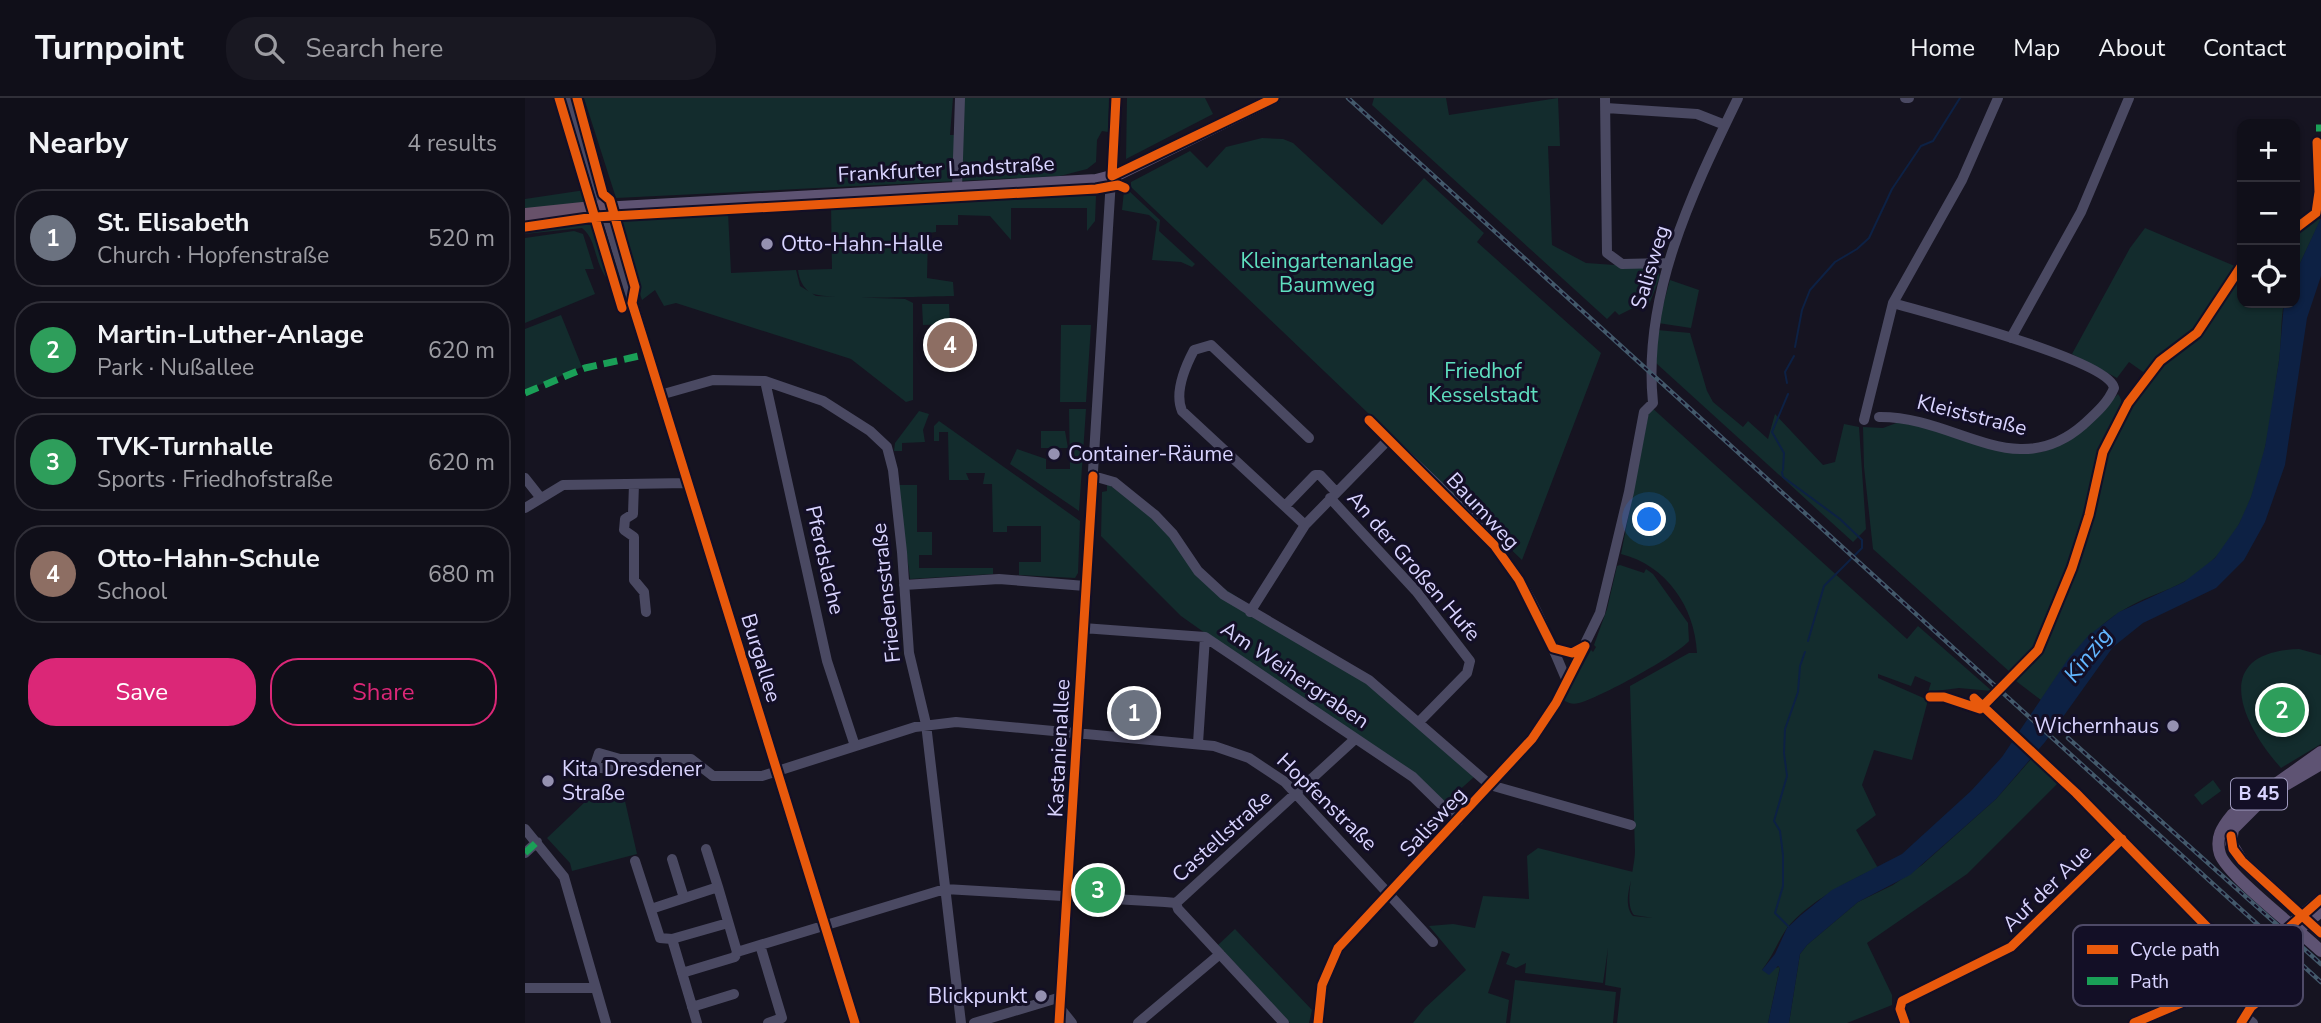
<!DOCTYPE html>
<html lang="en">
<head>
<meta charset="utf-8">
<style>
	body { margin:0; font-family:"Nunito Sans",sans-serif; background:#191822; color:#f1f3f6 }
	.controls { position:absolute; right:21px; top:21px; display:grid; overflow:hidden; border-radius:14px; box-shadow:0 2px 5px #0004 }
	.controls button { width:63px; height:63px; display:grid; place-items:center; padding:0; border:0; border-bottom:2px solid #302f38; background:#100f19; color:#f1f3f6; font:35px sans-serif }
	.you { position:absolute; left:1125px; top:422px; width:24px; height:24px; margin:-18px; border:5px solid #fff; border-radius:50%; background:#1a73e8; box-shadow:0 0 0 10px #1a73e833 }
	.badge { display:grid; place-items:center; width:46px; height:46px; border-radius:50%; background:#db2777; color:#fff; font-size:23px; font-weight:700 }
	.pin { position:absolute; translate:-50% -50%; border:4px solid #fff; box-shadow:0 2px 7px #0006 }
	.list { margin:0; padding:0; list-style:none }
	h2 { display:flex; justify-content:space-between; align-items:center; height:91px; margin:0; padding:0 28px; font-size:30px }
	h2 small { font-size:23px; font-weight:400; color:#9c9ca2 }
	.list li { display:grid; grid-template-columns:46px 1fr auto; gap:21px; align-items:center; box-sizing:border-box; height:98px; margin:0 14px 14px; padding:0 14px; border:2px solid #302f38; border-radius:28px }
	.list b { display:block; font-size:26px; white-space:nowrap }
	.list p { margin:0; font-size:23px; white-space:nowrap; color:#9c9ca2 }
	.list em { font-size:23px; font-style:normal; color:#9c9ca2 }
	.actions { display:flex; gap:14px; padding:21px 28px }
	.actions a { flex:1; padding:16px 0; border:2px solid #db2777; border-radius:28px; text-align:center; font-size:24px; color:#db2777 }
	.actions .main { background:#db2777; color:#fff }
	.icon { flex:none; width:38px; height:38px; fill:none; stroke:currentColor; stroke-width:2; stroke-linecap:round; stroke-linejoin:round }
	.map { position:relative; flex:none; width:1796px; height:925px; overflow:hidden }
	header { display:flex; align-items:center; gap:42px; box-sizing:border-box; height:98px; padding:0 35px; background:#100f19; border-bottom:2px solid #302f38 }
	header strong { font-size:33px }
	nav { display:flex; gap:38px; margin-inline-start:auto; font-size:24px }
	.search { width:490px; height:63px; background:#191822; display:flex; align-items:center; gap:18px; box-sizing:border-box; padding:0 24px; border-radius:28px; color:#9c9ca2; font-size:26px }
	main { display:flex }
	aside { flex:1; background:#100f19 }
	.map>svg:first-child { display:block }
</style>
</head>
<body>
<header>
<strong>Turnpoint</strong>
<div class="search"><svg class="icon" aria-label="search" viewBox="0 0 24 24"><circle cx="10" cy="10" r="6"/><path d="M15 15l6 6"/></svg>Search here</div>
<nav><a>Home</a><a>Map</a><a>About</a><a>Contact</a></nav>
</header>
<main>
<aside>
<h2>Nearby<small>4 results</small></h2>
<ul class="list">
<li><span class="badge" style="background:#6b7280">1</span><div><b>St. Elisabeth</b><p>Church · Hopfenstraße</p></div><em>520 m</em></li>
<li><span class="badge" style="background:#2e9e5b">2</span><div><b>Martin-Luther-Anlage</b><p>Park · Nußallee</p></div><em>620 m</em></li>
<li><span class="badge" style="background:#2e9e5b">3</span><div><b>TVK-Turnhalle</b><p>Sports · Friedhofstraße</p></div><em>620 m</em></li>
<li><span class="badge" style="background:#8d6e63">4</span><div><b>Otto-Hahn-Schule</b><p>School</p></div><em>680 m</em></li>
</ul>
<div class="actions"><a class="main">Save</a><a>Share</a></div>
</aside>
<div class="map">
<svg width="1796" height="925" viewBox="0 0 1796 925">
	<rect width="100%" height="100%" fill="#161421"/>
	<path fill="#132c2d" d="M59 0H428L425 37H433L436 0H584L583 34 577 33 572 42 571 64 562 71 535 78 91 100Z
		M602 0H680L688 16 601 61Z
		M849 0H921L924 17 1033 0 1035 48H1023L1027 147 1061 165 1133 170 1135 179 1123 209 1114 207 1094 217 1090 213 1082 221 847 7Z
		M737 40 758 41 768 45 857 127 899 80 959 135 952 144 1076 255 997 462 606 89V84L665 53 682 70 701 49Z
		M522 91 94 117 91 115 432 92Z
		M60 92 63 104 0 112V101Z
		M599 93H604L635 122 634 133 670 166 667 169 656 164 627 162 632 124 624 117 597 112Z
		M429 98H571L570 123 562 133V110H486V142L465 118 433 117V127H411V134L403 135 402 180 428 184 429 198C403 198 304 203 286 195 278 190 274 181 273 172L307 171 306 106Z
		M203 114 206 175 271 172 275 188 291 198 380 201 388 205V302L381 304 326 261 151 205 139 208 130 192 117 202 91 123 93 120Z
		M1787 119 1796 121 1770 176V132Z
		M68 121 70 125 89 188C67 169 74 143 57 130L0 136V131Z
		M1620 130 1712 169 1665 239 1633 261 1621 276 1604 264 1592 280 1547 256 1605 150Z
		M49 133 58 136 69 171H60L70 196 0 225V140Z
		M1717 168V205H1759C1755 224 1757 244 1754 263 1743 334 1737 423 1677 472 1658 488 1633 494 1611 505 1567 526 1542 564 1516 602L1487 580 1515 552 1533 512 1565 418 1579 355 1605 305 1635 264 1673 236Z
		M1145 182 1174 192 1166 230 1133 225Z
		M397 206H424L425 226 398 227Z
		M36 217 57 269 0 293V231Z
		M536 227H566L561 304H535Z
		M1132 232 1165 235 1182 293 1188 304 1218 329 1223 323 1243 341 1250 316 1298 367 1310 364 1319 326 1334 329 1341 431 1328 444 1131 265Z
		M1593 296C1606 312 1581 338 1576 354 1557 419 1547 490 1513 549 1507 559 1495 567 1486 575L1348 451 1339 369 1338 329 1358 330 1374 324 1512 355C1544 349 1571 320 1593 296Z
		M1125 308 1382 541 1393 528 1467 593 1434 590 1403 594 1406 585 1390 578 1386 588 1353 576V580L1403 602 1387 662 1349 652 1337 687 1351 717 1331 732 1353 770C1325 781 1281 806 1262 830 1253 843 1248 858 1237 872L1255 869 1243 925H1092L1096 890 1080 887 1083 850 1078 885 1000 875 1001 865 991 870 981 866 985 856 977 853 963 895 984 902 981 925H888L900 910 941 872 904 828 928 826 950 830 958 798 1004 801 1002 758 1013 750 1108 774C1105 788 1098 807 1108 818L1128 820 1109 817C1098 804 1110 770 1110 753L1105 588 1164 555H1172C1170 509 1141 467 1096 456Z
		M544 311H561L554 413 485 366 492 351 521 361V371H545Z
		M394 313 404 316 398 332 400 344 377 345V353H369L370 345Z
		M414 323 555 423 553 475 550 480 494 477V464H516V428H482V434H468L467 386H458L460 375H441L444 382H424L423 334H414V343H409V328Z
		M516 333H540L543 350H516Z
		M582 385 637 427 669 471 831 576 949 679 920 705 656 518 576 438 577 394 582 393Z
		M373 387H392V434H407V457H394V470H468V476L385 481Z
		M1095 467 1119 475 1121 471 1128 476 1163 525 1164 543C1151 558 1074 600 1054 605 1047 607 1044 605 1038 602L1066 552 1068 554 1071 549 1069 547 1082 511 1092 468Z
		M1774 551 1796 557V646L1756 670C1715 624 1685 554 1774 551Z
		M1508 659 1535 683 1442 776 1342 845 1367 897V907L1322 925H1264L1275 856 1282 847 1333 804 1368 787 1397 767 1471 701Z
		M1688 682 1696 693 1677 707 1669 697Z
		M61 703H100L112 756 47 773 45 765 22 740Z
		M710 831 787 912 784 925H765L693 847Z
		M990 882 1091 894 1088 925H985Z"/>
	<path fill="#0d2144" d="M1796 120V178L1782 220 1760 367 1740 424 1719 462 1691 490 1618 525 1588 549 1520 644 1471 701 1385 777 1333 804 1282 847 1275 856 1264 925H1243L1255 870 1253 868 1244 877 1237 872 1250 856 1262 830 1276 817 1307 792 1377 756 1446 693 1477 659 1543 561 1563 538 1594 514 1659 484 1690 460 1714 426 1726 399 1740 349 1754 263 1759 205H1770V176Z"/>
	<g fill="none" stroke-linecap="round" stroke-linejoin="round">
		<path stroke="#0d2144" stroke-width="2" d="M1270 249 1277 212 1285 192 1310 164 1332 151 1344 140 1367 91 1396 48 1408 43 1435 0
			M1262 285 1260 274 1269 258
			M1258 372 1259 355 1247 334 1263 296
			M1257 374 1258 379 1315 421 1337 442V450L1299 488 1283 543
			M1264 829 1250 815 1258 788V757L1255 733 1249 723 1262 678 1259 655 1260 631 1273 594 1275 568 1280 554"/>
		<path stroke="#4a4962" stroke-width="10" d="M45 0 330 925
			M1080 0 1082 155 1097 166 1142 165
			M1380 0H1384
			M1081 10 1172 16 1200 27
			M432 90 435 0
			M1486 240 1556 114 1604 0
			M240 283 302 563 330 648
			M135 297 188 282 240 283 298 303 345 333 362 349 368 372 377 454 384 555 401 626 436 925
			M1354 319C1431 318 1490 386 1558 327 1570 316 1583 305 1589 290 1584 262 1402 215 1368 205
			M844 322C893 370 949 415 988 472 1011 505 1026 547 1042 583
			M1339 322 1368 205 1437 82 1473 0
			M568 378 589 384 630 417 648 436 673 473 699 497 844 582 965 687 1106 727
			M0 380 15 399
			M109 386 108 416 100 421 99 432 109 439V482L119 494 121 514
			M805 400 891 493 945 563 942 575 894 624
			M760 408 790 377H795L811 394
			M0 410 38 387 163 385
			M780 427 657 313C649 294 660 269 669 252L686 247 784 340
			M379 487 474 481 560 488
			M725 514 780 427 863 342
			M558 530 680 539 888 679 933 723
			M1028 550 1047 555 1060 548
			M673 645 680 539
			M95 661C88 668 79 674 70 667L74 655 95 661H166L188 678H237L390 629 431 624 689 648 724 660 760 684 908 844
			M0 731 39 779 81 925
			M181 751 193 789
			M0 755 12 744
			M147 761 159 800
			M110 763 135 840 147 841 172 925
			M651 805 830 641
			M126 811 193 789 212 854
			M147 841 203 825
			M235 847 257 920 243 925
			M157 875 210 859 212 854 420 791 640 804 651 805 653 811 759 925
			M0 890H71
			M167 909 209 896
			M535 910 547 925
			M449 925 536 899
			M534 925 591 0
			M613 925 695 856
			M793 925 797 887 813 850 1007 641 1031 605 1075 515 1104 394 1119 314 1128 305C1117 197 1167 95 1213 0
			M1380 925 1375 911 1377 903 1486 849 1597 741 1677 824
			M1716 925 1721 919 1728 925"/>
		<path stroke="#5e5373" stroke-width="12" d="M77 110 571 82 594 76 749 0
			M1796 654 1707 717C1697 729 1690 740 1695 756 1702 777 1776 834 1796 853
			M1757 689 1796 666
			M1731 708 1708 731 1706 745 1717 763 1796 835
			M1737 851 1796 801
			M1609 925 1701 886 1745 855 1796 813"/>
		<path stroke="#67516a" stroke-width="16" d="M0 118 77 110"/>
		<defs>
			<path id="rail" d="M823 0 1796 884
				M1543 640 1796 866"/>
		</defs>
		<use href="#rail" stroke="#43596b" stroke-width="4.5"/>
		<use href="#rail" stroke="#130f26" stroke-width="2" stroke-dasharray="5" stroke-linecap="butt"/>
		<path stroke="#1a9f57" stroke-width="7" stroke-dasharray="14 7" stroke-linecap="butt" d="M1791 30H1796
			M0 295 60 270 123 256
			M0 755 12 744"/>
		<defs>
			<path id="cycleway" d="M34 0 97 210
				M52 0 78 96 85 102 110 189 107 205 123 256 330 925
				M591 0 587 78 749 0
				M0 129 70 119 571 91 593 87 600 90
				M1770 131 1791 115 1794 94 1792 44
				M844 322 969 447 994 482 1028 550 1047 555 1060 548
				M1405 599H1419L1455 611 1513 552 1547 470 1564 417 1578 354 1603 305 1635 263 1672 235 1717 167
				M1449 600 1551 695 1684 831 1707 838 1754 880 1755 886 1726 909 1716 925
				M1706 738 1708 751 1717 763 1796 835
				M534 925 568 378
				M793 925 797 887 813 850 1007 641 1031 605 1060 548
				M1380 925 1375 911 1377 903 1486 849 1597 741
				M1609 925 1701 886 1796 801"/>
		</defs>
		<use href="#cycleway" stroke="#130f26" stroke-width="13"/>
		<use href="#cycleway" stroke="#e8590c" stroke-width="9"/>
	</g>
	<g fill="#9591b1" stroke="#130f26" stroke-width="2.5">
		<circle cx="242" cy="146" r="7"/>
		<circle cx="529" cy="356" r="7"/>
		<circle cx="1648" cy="628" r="7"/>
		<circle cx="23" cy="683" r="7"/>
		<circle cx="516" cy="898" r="7"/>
	</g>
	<g text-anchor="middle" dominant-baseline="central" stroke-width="6" stroke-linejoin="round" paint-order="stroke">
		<rect fill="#130f26" stroke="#9e99be" stroke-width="2" x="1706" y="680.5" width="56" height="31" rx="5"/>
		<g font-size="19" font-weight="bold" fill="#d9d4ff">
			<text x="1734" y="696">B 45</text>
		</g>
		<g font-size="21" fill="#d9d4ff" stroke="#130f26">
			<text transform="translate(421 71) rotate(-3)">Frankfurter Landstraße</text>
			<text transform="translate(1125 169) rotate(-73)">Salisweg</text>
			<text transform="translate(1447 317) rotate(14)">Kleiststraße</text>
			<text transform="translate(958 413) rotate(47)">Baumweg</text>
			<text transform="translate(300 462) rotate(77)">Pferdslache</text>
			<text transform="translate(889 468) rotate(49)">An der Großen Hufe</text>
			<text transform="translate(361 495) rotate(-96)">Friedensstraße</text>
			<text transform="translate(236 560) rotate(73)">Burgallee</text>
			<text transform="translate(770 577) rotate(34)">Am Weihergraben</text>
			<text transform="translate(534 650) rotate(-87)">Kastanienallee</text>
			<text transform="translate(802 704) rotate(44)">Hopfenstraße</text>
			<text transform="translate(908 724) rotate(-47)">Salisweg</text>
			<text transform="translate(697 738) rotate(-42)">Castellstraße</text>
			<text transform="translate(1522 790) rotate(-44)">Auf der Aue</text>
		</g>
		<g font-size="21" fill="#d9d4ff" stroke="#130f26" text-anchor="start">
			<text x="256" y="146">Otto-Hahn-Halle</text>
			<text x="543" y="356">Container-Räume</text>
			<text x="1634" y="628" text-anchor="end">Wichernhaus</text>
			<text x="37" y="671">Kita Dresdener<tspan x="37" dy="24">Straße</tspan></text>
			<text x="502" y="898" text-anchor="end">Blickpunkt</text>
		</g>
		<g font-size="21" fill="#5fe0c0" stroke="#130f26">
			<text x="802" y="163">Kleingartenanlage<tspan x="802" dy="24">Baumweg</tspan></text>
			<text x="958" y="273">Friedhof<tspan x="958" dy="24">Kesselstadt</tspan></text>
		</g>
		<g font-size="23" font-style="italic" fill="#62b6ff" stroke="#130f26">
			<text transform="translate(1563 557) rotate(-52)">Kinzig</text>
		</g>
	</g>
	<rect x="1548" y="827" width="230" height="81" rx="10" fill="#130f26" stroke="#4e4a67" stroke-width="2"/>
	<rect x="1562" y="847" width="31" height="9" fill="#e8590c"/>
	<rect x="1562" y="879" width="31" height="8" fill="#1a9f57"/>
	<g font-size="19" fill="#d9d4ff">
		<text x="1605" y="858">Cycle path</text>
		<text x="1605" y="890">Path</text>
	</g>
</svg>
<div class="controls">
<button>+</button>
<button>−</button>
<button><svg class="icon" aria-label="locate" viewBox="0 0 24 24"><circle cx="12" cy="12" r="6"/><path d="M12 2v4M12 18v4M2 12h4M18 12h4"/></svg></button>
</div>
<div class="you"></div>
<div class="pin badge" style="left:609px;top:615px;background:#6b7280">1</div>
<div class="pin badge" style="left:1757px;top:612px;background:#2e9e5b">2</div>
<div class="pin badge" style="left:573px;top:792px;background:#2e9e5b">3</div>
<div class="pin badge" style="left:425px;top:247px;background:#8d6e63">4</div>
</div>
</main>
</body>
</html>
